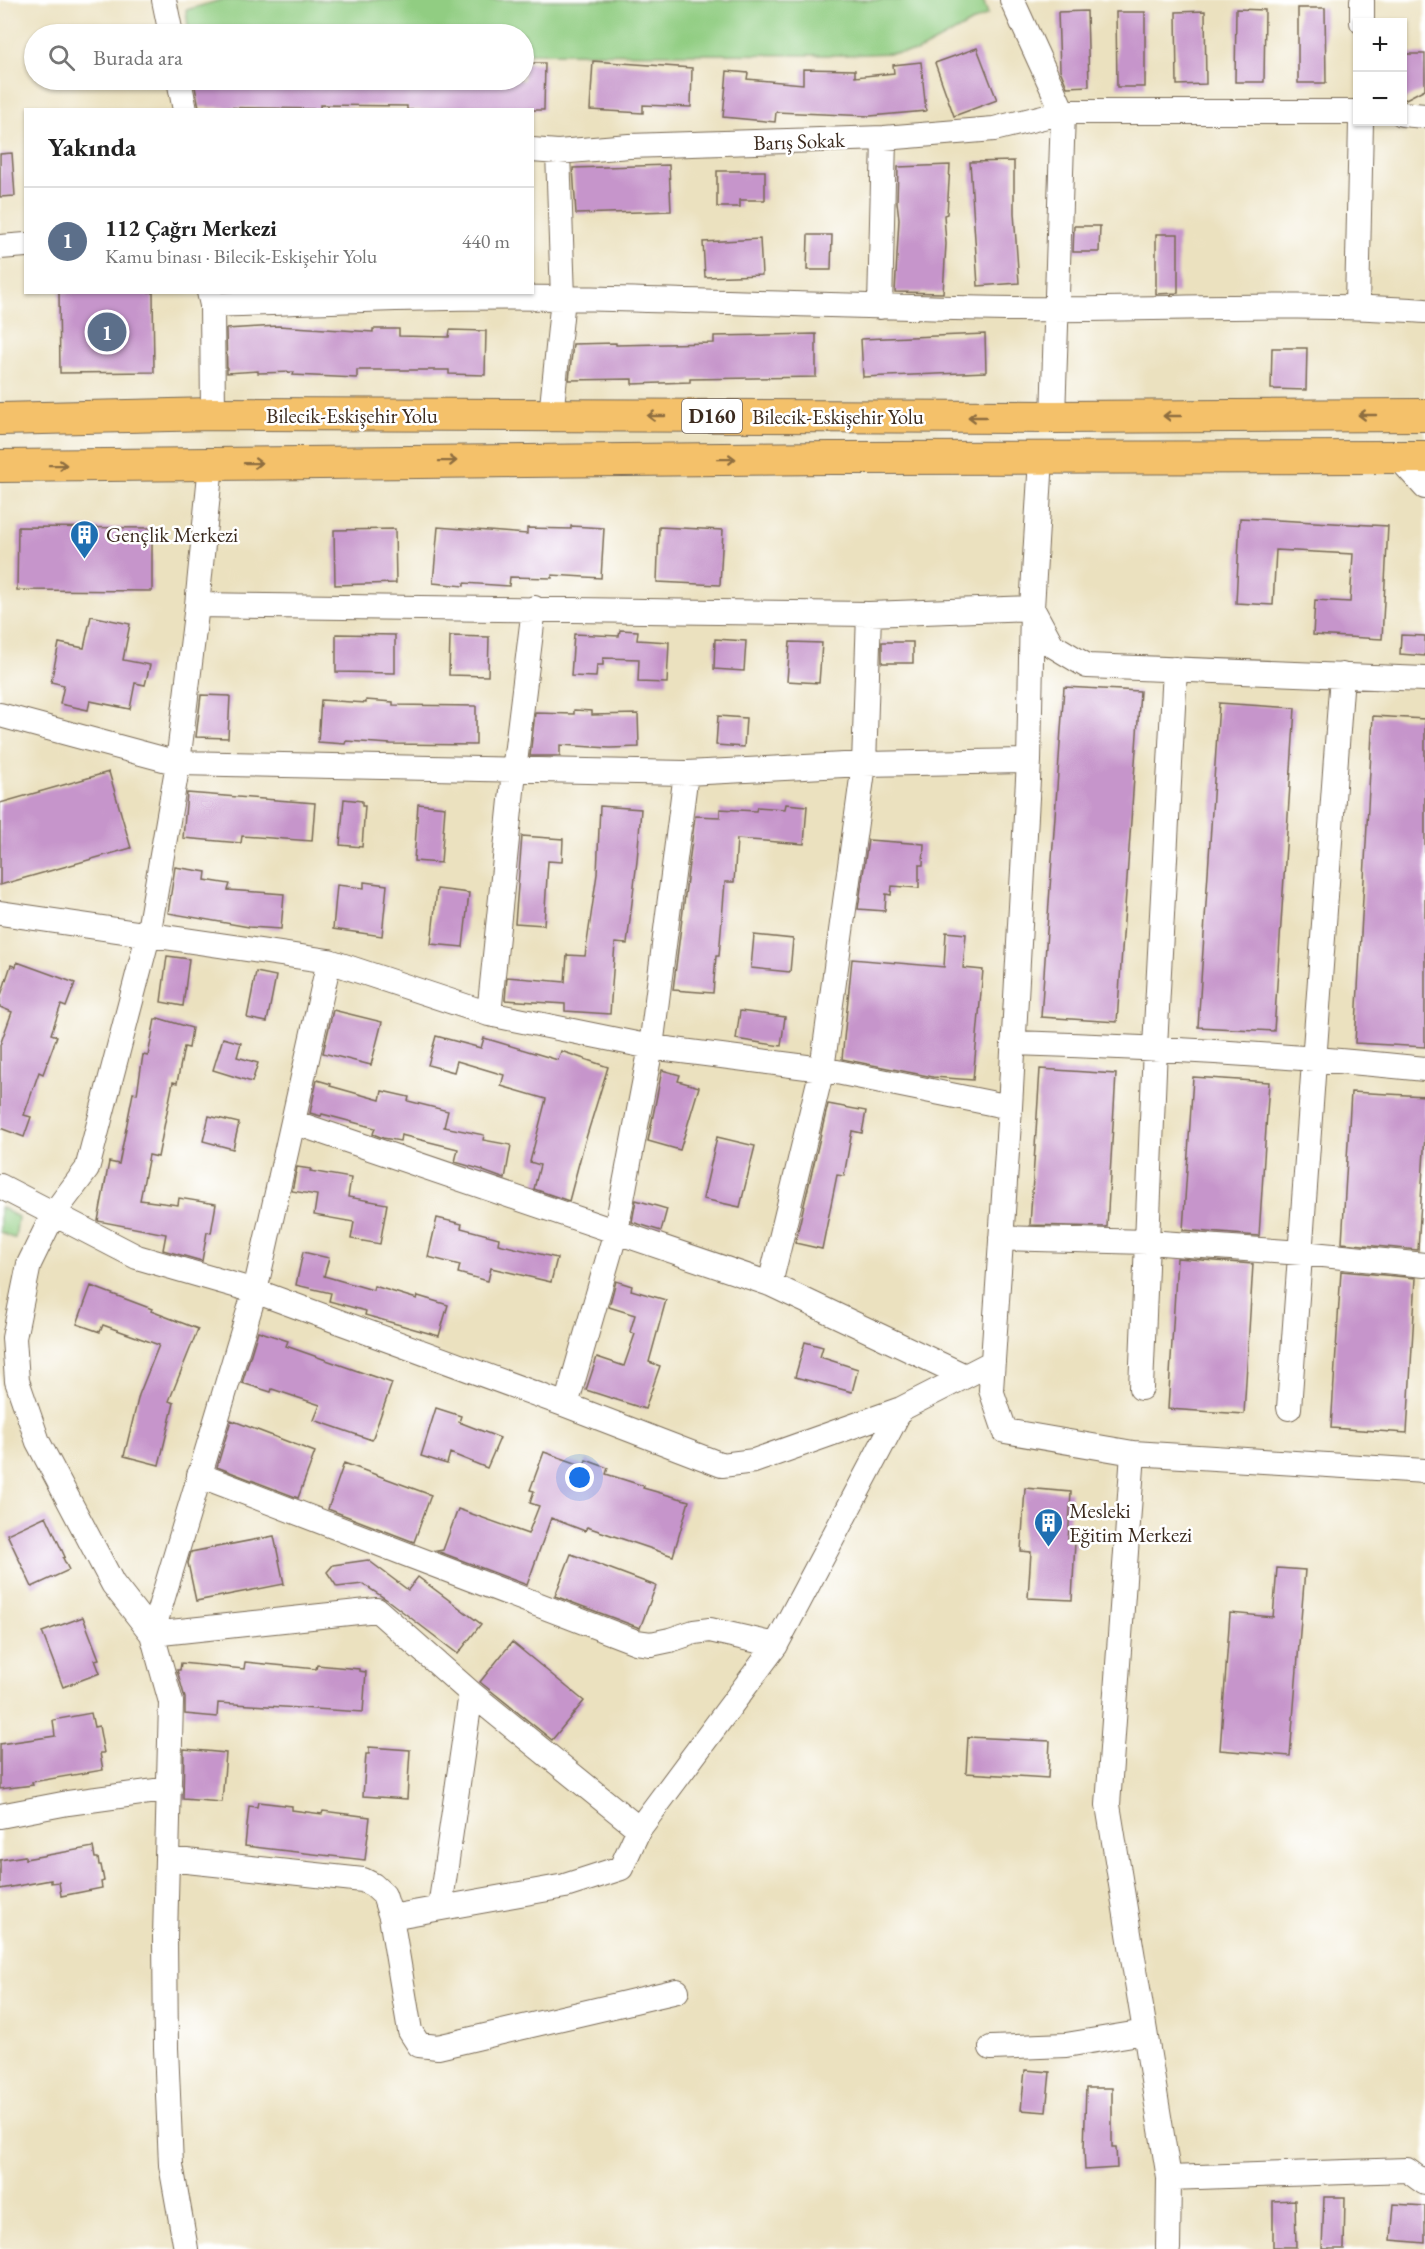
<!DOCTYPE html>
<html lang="tr">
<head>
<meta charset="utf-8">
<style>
	body { margin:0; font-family:"EB Garamond",serif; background:#f6f6f6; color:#222 }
	.controls { position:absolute; right:18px; top:18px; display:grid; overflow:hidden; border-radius:0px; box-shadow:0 2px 4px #0004 }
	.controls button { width:54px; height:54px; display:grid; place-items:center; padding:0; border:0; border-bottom:2px solid #e0e0e0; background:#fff; color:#222; font:30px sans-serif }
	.you { position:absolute; left:580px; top:1478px; width:21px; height:21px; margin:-15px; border:4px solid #fff; border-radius:50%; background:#1a73e8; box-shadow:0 0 0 9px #1a73e833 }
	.badge { display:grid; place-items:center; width:39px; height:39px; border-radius:50%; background:#0b8043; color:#fff; font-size:20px; font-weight:700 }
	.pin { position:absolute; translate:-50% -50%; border:3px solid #fff; box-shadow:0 2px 6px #0006 }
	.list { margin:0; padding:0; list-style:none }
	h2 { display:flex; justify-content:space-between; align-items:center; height:78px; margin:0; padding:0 24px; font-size:26px }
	h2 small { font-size:20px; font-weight:400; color:#767676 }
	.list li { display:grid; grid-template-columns:39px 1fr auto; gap:18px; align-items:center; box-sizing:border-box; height:108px; padding:0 24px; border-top:2px solid #e0e0e0 }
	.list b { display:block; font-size:22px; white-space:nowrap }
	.list p { margin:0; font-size:20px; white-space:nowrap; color:#767676 }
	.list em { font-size:20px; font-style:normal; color:#767676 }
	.icon { flex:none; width:33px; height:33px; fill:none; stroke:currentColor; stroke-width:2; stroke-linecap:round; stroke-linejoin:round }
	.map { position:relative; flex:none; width:1425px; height:2249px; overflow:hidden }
	.search { position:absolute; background:#fff; box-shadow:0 2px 4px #0004; left:24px; top:24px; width:510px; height:66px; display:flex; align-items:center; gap:15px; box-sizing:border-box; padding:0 21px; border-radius:33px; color:#767676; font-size:22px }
	.panel { position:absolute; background:#fff; box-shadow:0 2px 4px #0004; left:24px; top:108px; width:510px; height:186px; border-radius:0px }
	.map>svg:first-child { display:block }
</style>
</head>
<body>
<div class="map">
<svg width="1425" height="2249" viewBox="0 0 1425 2249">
	<rect width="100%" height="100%" fill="#fff"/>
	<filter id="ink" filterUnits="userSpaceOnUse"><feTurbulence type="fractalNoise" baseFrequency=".0167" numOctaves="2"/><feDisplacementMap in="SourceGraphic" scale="12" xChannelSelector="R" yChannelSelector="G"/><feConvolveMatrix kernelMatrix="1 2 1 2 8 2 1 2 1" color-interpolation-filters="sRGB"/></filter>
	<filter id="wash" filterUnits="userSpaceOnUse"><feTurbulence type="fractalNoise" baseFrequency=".008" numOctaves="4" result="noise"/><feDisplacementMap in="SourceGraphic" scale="24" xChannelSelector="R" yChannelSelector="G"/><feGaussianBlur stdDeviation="1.35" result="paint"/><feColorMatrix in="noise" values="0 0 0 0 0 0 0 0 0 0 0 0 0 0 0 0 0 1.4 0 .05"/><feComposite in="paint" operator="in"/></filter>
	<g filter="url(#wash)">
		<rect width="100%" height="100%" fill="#ebe1bf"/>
		<path fill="#91cd82" stroke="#667c50" stroke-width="1.5" d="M221 0H983L988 14 917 52 844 55 524 53V34H189L186 10Z
			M0 1207 18 1217 15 1239 0 1232Z"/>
		<g id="blocks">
			<path fill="#c695cb" d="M1298 8H1325L1326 83H1298Z
				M1236 9 1265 10 1264 82H1235Z
				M1087 11 1089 86 1067 87 1060 70 1058 12Z
				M1205 11 1206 84 1177 85 1176 12Z
				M1116 12H1145V87H1117Z
				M977 48 997 100 954 116 935 63Z
				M1402 54H1425V89L1404 100H1402Z
				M593 61 692 68 691 107 643 105V113L590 110Z
				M921 62 926 111 870 116 776 112 775 122 723 117 727 71 748 73 747 79 803 84V69L855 70V77L894 73 893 65Z
				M524 63H545L544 110H407V106L320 105V109L199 107 195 87V80H524Z
				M12 153 15 196 0 197V154Z
				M1014 161V213L1019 283 978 286 970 162Z
				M669 165 671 211 576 214 573 168Z
				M950 165 947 214 944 215 946 244 943 293 895 292 899 219 897 202 898 167Z
				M717 171H765V200H740V207H717Z
				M1074 226H1100L1099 252H1073Z
				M1156 234H1178V293L1156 294Z
				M808 235H832L831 270H807Z
				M760 239 762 275 705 277 703 242Z
				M59 292H153L154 372 60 373Z
				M278 326 373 332V329H399V336L449 337 450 330 486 331 485 375 449 374V370H357V378L293 375 294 372 258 373V371L227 373 226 329Z
				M816 334V377L690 379V382L632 384V379L569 380 573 344 616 343V345L714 343V336Z
				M985 334 986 372 863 377 861 339Z
				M1272 348H1307L1306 390 1271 389Z
				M1240 518 1388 526 1382 639 1313 635 1315 600 1350 602 1353 554 1276 550 1273 605 1236 603Z
				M571 526 604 528 601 578 552 575V578L510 577 509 586 464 583V586L433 583 438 527 527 534V528L571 529Z
				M18 527 152 528V591L17 590Z
				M659 527 723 530 720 585 657 582Z
				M395 529 396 583 335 585 334 530Z
				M91 616 130 624 123 660 150 665 145 685 135 683 130 709 90 701 88 710 60 704 64 685 51 682 59 643 84 648Z
				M620 630 638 631 637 640 669 642 667 683 638 682 639 659 603 658V665H597L596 677 571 676 574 634 619 636Z
				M336 634 395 635V673L336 672Z
				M1401 635 1425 636V656L1400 654Z
				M450 636 489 637 488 676 449 675Z
				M715 639 746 641 744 671 714 669Z
				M790 642 822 643 819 683 787 681Z
				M882 642H913V663H882Z
				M1064 687 1140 691 1117 1022 1041 1017Z
				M201 695 230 696 228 738 196 737Z
				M321 700 366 703V700L393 702V705L476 706V745L391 744 346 741 345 744 318 742Z
				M1219 703 1295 708 1274 1031 1198 1027Z
				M574 710 592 711V715L638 714 639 747 610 748 560 745V756H530L535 713 574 714Z
				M718 716 746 718 744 747 716 745Z
				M1373 716 1425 719V1047L1355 1043Z
				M109 772 131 848 0 885V803Z
				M187 793 315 803 312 841 242 836 241 843 183 838Z
				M344 799 362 801V806H365L362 847 340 845Z
				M418 804 445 807 441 863 414 861Z
				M786 804 807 806 804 844 737 839 734 882H725L719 956H716L713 993 673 990 695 816 720 817V809L756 811 757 807 785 809Z
				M600 806 641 809 637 861 627 944 615 943 610 1014 565 1011V1004L505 1000 507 977 565 982 567 955 585 956 597 874Z
				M522 836 563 839 562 862 548 861 544 925 515 923Z
				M868 840 924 844 923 865H919V888L892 886 891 895 886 894 885 911 858 909Z
				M175 867 206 872 205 880 230 884 228 890 284 894 281 929 249 927 168 913Z
				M364 882 387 885 382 936 333 929 337 885 364 888Z
				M437 889 469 893 463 947 431 944Z
				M946 932 966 934 963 968 983 970 973 1080 933 1077 842 1059 852 959 944 967Z
				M754 935 793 939 790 972 751 968Z
				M167 956 189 959 183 1006 161 1002Z
				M17 962 75 983 66 1007 61 1005 51 1034 57 1036 43 1074 39 1072 24 1115 31 1117 24 1137 0 1128V1045L12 1012 0 1007V998L11 965 16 967Z
				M256 972 276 976 267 1022 247 1018Z
				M333 1010 382 1022 371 1065 323 1053Z
				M740 1011 785 1017 781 1046 736 1039Z
				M158 1018 192 1028 189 1048 184 1047 177 1083 173 1082 158 1157 149 1155 140 1200 178 1205 179 1198 216 1204 211 1233 207 1232 202 1261 163 1250 166 1234 98 1221 109 1162 119 1164 133 1093 137 1094 143 1055 148 1056 155 1019 158 1020Z
				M436 1036 481 1048 484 1038 558 1060 561 1051 608 1067 583 1148 569 1201 534 1189 540 1165 530 1162 546 1099 501 1086 504 1075 457 1061 454 1072 428 1065Z
				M223 1038 241 1043 237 1057 258 1063 252 1082 213 1070Z
				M1040 1069 1116 1074 1107 1227 1030 1225Z
				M662 1070 680 1075 678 1081 699 1087 680 1150 648 1141Z
				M1193 1077 1269 1082 1259 1236 1183 1230Z
				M317 1080 331 1084 330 1086 380 1100 382 1091 409 1097 408 1101 448 1111 444 1127 484 1135 483 1140 511 1145 505 1179 483 1171V1170L455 1162 458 1149 401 1135 400 1141 383 1138 373 1134 375 1128 322 1114 321 1116 310 1113Z
				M1351 1092 1425 1096V1134L1418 1250 1342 1243Z
				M828 1104 866 1111 862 1133 852 1131 844 1176 837 1175 822 1249 795 1243Z
				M209 1116 239 1123 233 1149 203 1141Z
				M717 1137 755 1146 740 1207 703 1199Z
				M297 1167 311 1169 310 1171 351 1178 348 1197 387 1204 380 1244 351 1239 354 1222 314 1215 317 1195 292 1191Z
				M636 1200 667 1209 661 1231 632 1222Z
				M437 1218 462 1224 461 1228 499 1238 498 1244 557 1258 551 1282 491 1268 488 1281 458 1273 460 1265 428 1257Z
				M303 1252 329 1258 324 1276 373 1290 374 1286 417 1299 418 1296 448 1305 439 1336 365 1315 366 1311 329 1301 331 1293 296 1285Z
				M1177 1258 1253 1264 1244 1414 1168 1409Z
				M1341 1271 1416 1278 1407 1433 1331 1428Z
				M616 1281 632 1286 631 1290 666 1300 649 1362 660 1366 645 1409 586 1390 597 1357 624 1366 635 1334 630 1332 635 1315 609 1307Z
				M91 1286 152 1309 151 1311 198 1329 169 1401 174 1403 159 1465 124 1456 139 1395 159 1345 103 1325 100 1332 77 1324Z
				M258 1331 288 1341 286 1346 392 1383 372 1440 314 1420 320 1405 272 1389 271 1392 242 1383Z
				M805 1342 823 1347 820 1357 858 1369 852 1392 795 1377Z
				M436 1408 461 1416 459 1422 500 1438 487 1468 450 1453 447 1464 421 1456Z
				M231 1420 315 1452 298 1498 217 1467Z
				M544 1452 584 1466 586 1460 608 1468 606 1474 644 1486 643 1488 689 1501 673 1556 587 1527 585 1531 551 1518 527 1585 437 1551 443 1550 458 1509 528 1534 539 1506 530 1503 534 1491 530 1490Z
				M344 1463 431 1495 414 1542 328 1509Z
				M1025 1488 1071 1492 1068 1542H1075L1072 1600 1028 1598 1031 1552 1021 1551Z
				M46 1516 65 1557 63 1558 69 1570 32 1587 7 1534Z
				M274 1536 284 1584 196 1601 188 1563 191 1552Z
				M571 1554 656 1586 640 1628 555 1596Z
				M368 1560 408 1590 418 1577 481 1624 458 1654 386 1599 363 1584 337 1587 327 1572 333 1565Z
				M1277 1568 1305 1570 1290 1756 1220 1750 1230 1613 1273 1617Z
				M83 1617 99 1659 95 1660 100 1673 63 1687 42 1632Z
				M512 1642 584 1701 552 1740 480 1682Z
				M245 1662 316 1669 317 1665 359 1669V1671L366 1672 363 1712 218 1703 217 1717 185 1714V1698L177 1670H180L181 1663 244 1669Z
				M91 1713 94 1727 99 1726 104 1753H100L103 1770 32 1782 33 1785 0 1789V1744L55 1736 53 1720Z
				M968 1737 1050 1741 1048 1778 966 1773Z
				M369 1747 410 1750 407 1799 363 1796 366 1754H369Z
				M184 1749 226 1753 222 1802 183 1799Z
				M258 1802 292 1806V1810L322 1814 323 1811 370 1817 365 1860 245 1846 249 1806 257 1807Z
				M93 1847 95 1858H98L99 1865H101L104 1881 101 1882 102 1888 61 1896 59 1882 51 1883V1880L0 1889V1860L25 1856V1859Z
				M1025 2070 1050 2072 1046 2112 1021 2110Z
				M1086 2088H1112V2147H1116L1117 2168 1085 2170 1084 2149Z
				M1324 2197H1345L1344 2249H1322Z
				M1295 2200 1296 2247H1273V2201Z
				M1394 2204 1425 2206V2243L1391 2240Z"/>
		</g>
	</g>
	<g filter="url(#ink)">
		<use href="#blocks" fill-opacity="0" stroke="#796a56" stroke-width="1.5"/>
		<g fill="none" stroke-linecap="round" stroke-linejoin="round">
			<defs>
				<path id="minor" d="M164 0 171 34
					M1012 0 1063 112 1053 417
					M1362 22V0
					M179 80 185 110
					M1402 114 1425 116
					M532 150 558 152 629 146 884 138 994 129 1063 112H1358
					M0 247 26 245
					M209 292 212 305 213 414
					M212 305C329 301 447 296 565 298 716 301 866 307 1017 309 1153 311 1289 301 1425 311
					M1357 306 1361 122
					M880 307 884 138
					M551 416 563 298 558 152
					M1398 457 1425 487
					M1041 459 1032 608 1029 761 1010 1107 991 1390 1005 1431 1133 1453 1425 1471
					M197 605 869 614 1032 608 1052 645 1087 666 1425 679
					M0 715 178 763 686 773 864 764 1029 761
					M0 913 329 961 489 1014 651 1047 822 1069 1010 1107
					M329 961 255 1291 152 1634 377 1610 471 1693 639 1829 776 1645 901 1409
					M489 1014 514 771 534 608
					M1013 1043C1151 1047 1288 1055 1425 1069
					M293 1122 770 1284 965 1376
					M0 1186 137 1257 255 1291 566 1405 722 1465 754 1461 901 1409 993 1362
					M1001 1238 1147 1242 1302 1253 1425 1265
					M770 1284 822 1069 864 764 869 614
					M1141 1388 1155 1047 1175 669
					M566 1405 616 1231 651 1047 686 773
					M1289 1408 1342 675
					M1133 1453 1108 1805 1169 2178 1168 2249
					M199 1475 636 1642 651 1644 670 1640 694 1632 710 1630 776 1645
					M0 1816 68 1803 170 1789
					M168 1859 363 1880 373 1885 384 1895 391 1917 410 2031 419 2045 438 2047 677 1991
					M440 1908 471 1693
					M391 1917 565 1886 621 1868 639 1829
					M991 2048 1066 2045 1145 2032
					M1169 2178 1407 2170 1425 2183
					M186 2249 171 2165 166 2048 165 1937 171 1702 152 1634 113 1584 38 1442 17 1381 14 1338 29 1264 54 1213 87 1169 148 936 178 763 197 605 211 464"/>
				<path id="major" d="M0 419 213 414 1053 417 1425 415
					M0 466 832 458 1425 457"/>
			</defs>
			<use href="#minor" stroke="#796a56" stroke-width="26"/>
			<use href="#major" stroke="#796a56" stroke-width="34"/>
			<use href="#minor" stroke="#fff" stroke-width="24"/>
			<use href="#major" stroke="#f4c16a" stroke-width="32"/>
		</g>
		<defs><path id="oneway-shaft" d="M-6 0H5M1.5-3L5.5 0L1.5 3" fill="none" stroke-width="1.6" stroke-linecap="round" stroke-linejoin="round" transform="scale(1.5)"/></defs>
		<g stroke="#8e6e40">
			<use href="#oneway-shaft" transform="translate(1367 415) rotate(180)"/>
			<use href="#oneway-shaft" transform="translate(656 416) rotate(-180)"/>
			<use href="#oneway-shaft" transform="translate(1172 416) rotate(180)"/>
			<use href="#oneway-shaft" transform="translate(977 417) rotate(-180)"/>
			<use href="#oneway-shaft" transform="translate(727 459) rotate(-1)"/>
			<use href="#oneway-shaft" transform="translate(448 461) rotate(-1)"/>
			<use href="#oneway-shaft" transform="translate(253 463) rotate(-1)"/>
			<use href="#oneway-shaft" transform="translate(58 465) rotate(-1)"/>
		</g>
	</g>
	<defs>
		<symbol id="building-pin" viewBox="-11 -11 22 30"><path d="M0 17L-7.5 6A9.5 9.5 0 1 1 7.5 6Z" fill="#1f6fb2" stroke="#fff"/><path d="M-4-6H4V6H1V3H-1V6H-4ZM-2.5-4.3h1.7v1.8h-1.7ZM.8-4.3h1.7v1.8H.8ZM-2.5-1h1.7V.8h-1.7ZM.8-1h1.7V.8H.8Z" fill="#fff"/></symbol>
	</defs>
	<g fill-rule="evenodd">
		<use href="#building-pin" x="68" y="518" width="33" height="45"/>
		<use href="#building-pin" x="1032" y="1506" width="33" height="45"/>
	</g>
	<g text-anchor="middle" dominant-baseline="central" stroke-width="5" stroke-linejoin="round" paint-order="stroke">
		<rect fill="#fff" stroke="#766a62" stroke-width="1.5" x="682" y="399" width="60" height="34" rx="4.5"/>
		<g font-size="20" font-weight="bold" fill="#3b2a1e">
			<text x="712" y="416">D160</text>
		</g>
		<g font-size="21" fill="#3b2a1e" stroke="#fff">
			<text transform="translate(799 141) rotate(-2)">Barış Sokak</text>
			<text x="352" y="415">Bilecik-Eskişehir Yolu</text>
			<text x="838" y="416">Bilecik-Eskişehir Yolu</text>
		</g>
		<g font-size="21" fill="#3b2a1e" stroke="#fff" text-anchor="start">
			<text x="106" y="534">Gençlik Merkezi</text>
			<text x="1069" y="1510">Mesleki<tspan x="1069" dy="24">Eğitim Merkezi</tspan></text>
		</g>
	</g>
</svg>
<div class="controls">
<button>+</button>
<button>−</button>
</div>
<div class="you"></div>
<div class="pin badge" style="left:107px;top:332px;background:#5c6f8a">1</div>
<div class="search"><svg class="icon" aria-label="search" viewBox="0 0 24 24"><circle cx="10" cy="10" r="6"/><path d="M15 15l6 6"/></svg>Burada ara</div>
<section class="panel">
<h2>Yakında<small></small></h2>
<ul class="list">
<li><span class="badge" style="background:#5c6f8a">1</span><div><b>112 Çağrı Merkezi</b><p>Kamu binası · Bilecik-Eskişehir Yolu</p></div><em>440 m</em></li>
</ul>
</section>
</div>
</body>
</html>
